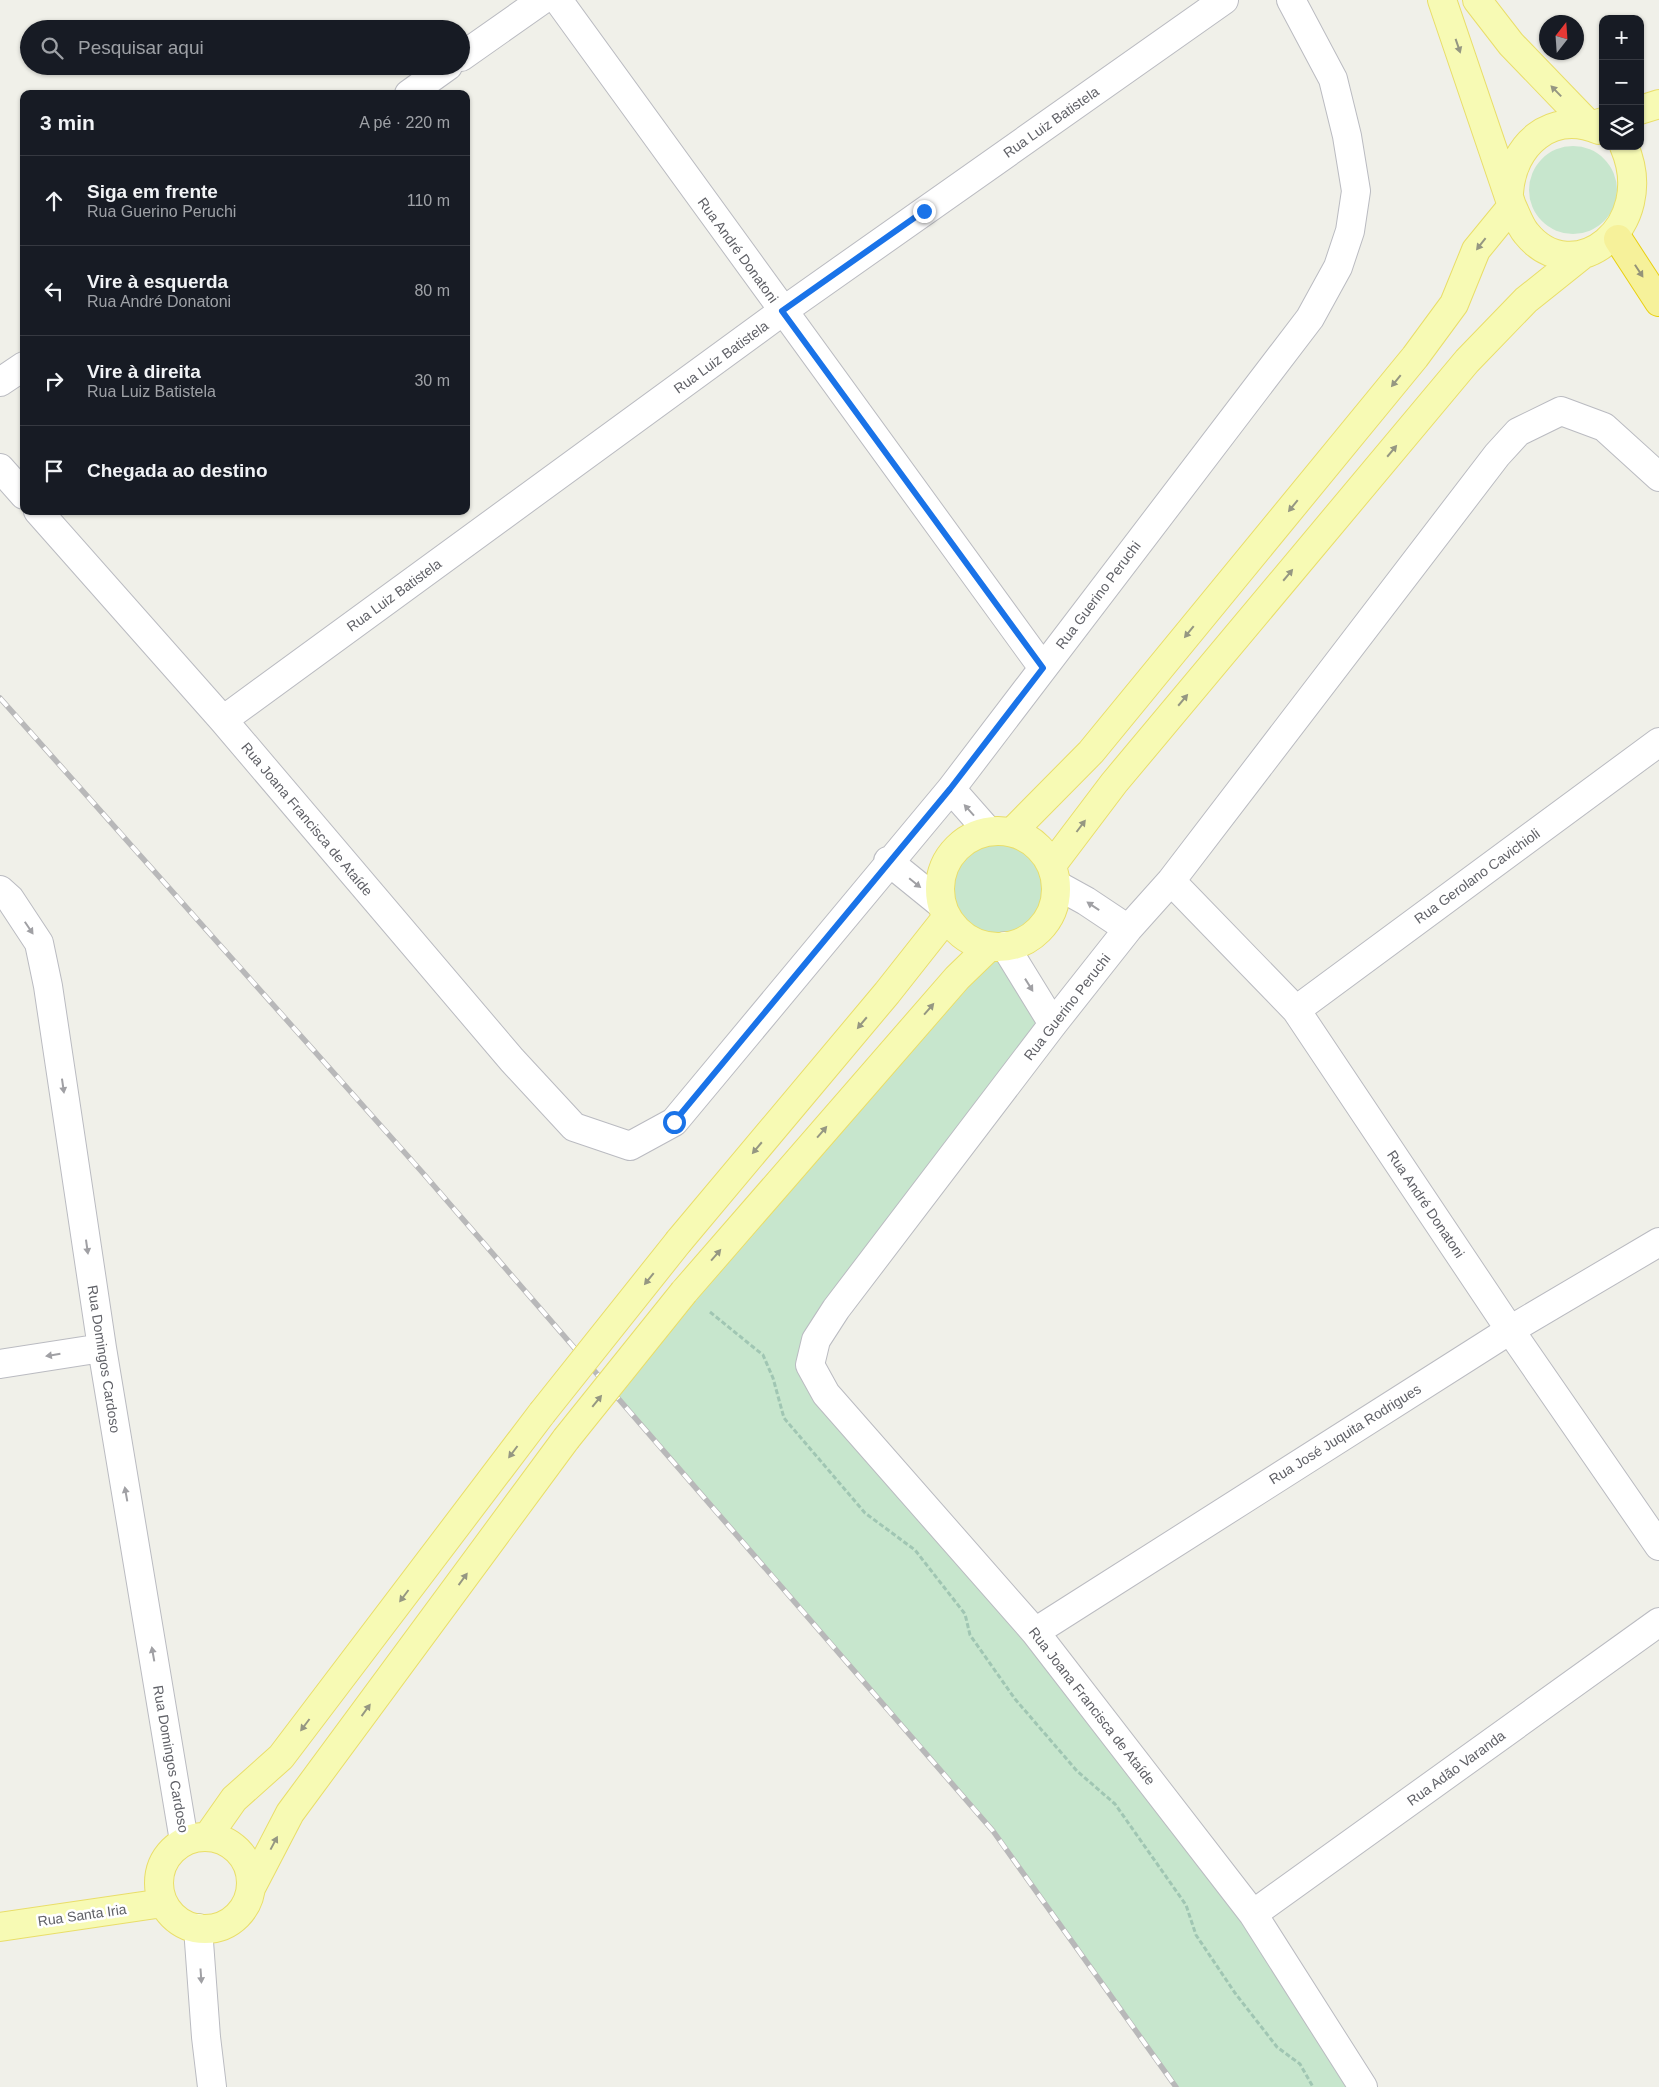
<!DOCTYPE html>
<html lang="pt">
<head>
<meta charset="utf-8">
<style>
	body { margin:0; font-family:Helvetica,sans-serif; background:#242831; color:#f1f3f6 }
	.controls { position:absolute; right:15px; top:15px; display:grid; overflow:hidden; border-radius:10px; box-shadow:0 1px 4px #0004 }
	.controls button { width:45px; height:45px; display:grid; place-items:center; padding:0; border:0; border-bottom:1px solid #363941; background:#171b24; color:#f1f3f6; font:25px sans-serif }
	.compass { position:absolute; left:1539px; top:15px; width:45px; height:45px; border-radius:50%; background:#171b24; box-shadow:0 1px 4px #0004; rotate:17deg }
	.stop { position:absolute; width:15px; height:15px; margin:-11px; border:4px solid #1a73e8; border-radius:50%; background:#fff }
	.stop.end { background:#1a73e8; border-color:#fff; box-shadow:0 1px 5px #0008 }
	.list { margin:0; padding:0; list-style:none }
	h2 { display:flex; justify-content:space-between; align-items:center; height:65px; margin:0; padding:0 20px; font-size:21px }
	h2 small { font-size:16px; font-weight:400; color:#9ea1a6 }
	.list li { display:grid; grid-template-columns:32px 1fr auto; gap:15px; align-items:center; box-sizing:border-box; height:90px; padding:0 20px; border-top:1px solid #363941 }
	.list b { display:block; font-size:19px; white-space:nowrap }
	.list p { margin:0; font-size:16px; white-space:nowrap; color:#9ea1a6 }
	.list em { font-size:16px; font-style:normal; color:#9ea1a6 }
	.icon { flex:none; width:28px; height:28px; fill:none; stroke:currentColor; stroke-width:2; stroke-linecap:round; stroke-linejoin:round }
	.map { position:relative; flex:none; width:1659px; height:2087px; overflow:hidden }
	.search { position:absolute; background:#171b24; box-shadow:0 1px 4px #0004; left:20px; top:20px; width:450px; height:55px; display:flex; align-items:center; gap:12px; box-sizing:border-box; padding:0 18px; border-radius:28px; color:#9ea1a6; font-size:19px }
	.panel { position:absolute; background:#171b24; box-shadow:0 1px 4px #0004; left:20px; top:90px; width:450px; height:425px; border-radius:10px }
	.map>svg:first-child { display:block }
</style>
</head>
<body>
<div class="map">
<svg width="1659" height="2087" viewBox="0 0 1659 2087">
	<rect width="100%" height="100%" fill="#f0f0e9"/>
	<path fill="#c7e6cd" d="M1529 190a44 44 0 1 1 88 0a44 44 0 1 1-88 0Z
		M988 831C996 832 1004 831 1011 832 1051 840 1071 893 1045 925 1036 935 1026 940 1013 946L1053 1024 810 1365 1035 1632 1363 2087H1176L993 1831 609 1388 988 947C981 944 970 941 963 936 932 909 933 860 970 838 975 835 982 833 988 831Z"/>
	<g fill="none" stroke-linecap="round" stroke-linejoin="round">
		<defs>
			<path id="minor" d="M558 0 1043 668
				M461 57 542 0
				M409 94 448 66
				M0 382 24 366
				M0 468 24 495
				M38 511 223 720 512 1060 574 1127 630 1146 674 1122 951 789 1310 318 1338 267 1350 231 1356 191 1347 136 1333 79 1291 0
				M223 720 783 311 1224 0
				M951 789 988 831
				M888 861 941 904
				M1171 881 1296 1010 1510 1330 1659 1546
				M1057 885 1086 901 1128 929
				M0 890 10 899 39 943 48 986 102 1348 184 1841
				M1005 946 1053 1024
				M1296 1010 1659 742
				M0 1364 102 1348
				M1035 1632 1510 1330 1659 1242
				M1253 1914 1659 1622
				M198 1928 206 2037 212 2087
				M1363 2087 1253 1914 1035 1632 826 1394 810 1365 816 1340 836 1309 1053 1024 1128 929 1171 881 1497 455 1518 432 1561 411 1604 427 1659 477"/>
			<path id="major" d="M1442 0 1512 206C1516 214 1520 226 1526 233 1573 292 1659 227 1624 146
				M1477 0 1511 44 1590 126 1603 122
				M1640 110 1659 104
				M1509 193C1512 145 1551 110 1599 130
				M940 889a58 58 0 1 1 116 0a58 58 0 1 1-116 0Z
				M1012 832 1091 752 1415 357 1454 304 1476 250 1512 206
				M1052 865 1114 783 1467 361 1526 300 1581 256
				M679 1241 887 993 947 917
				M684 1292 957 978 989 947
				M208 1836 234 1799 281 1757 542 1413
				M159 1883a46 46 0 1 1 92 0a46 46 0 1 1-92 0Z
				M252 1886 290 1813 566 1439
				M0 1927 163 1903"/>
			<path id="highway" d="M1618 239 1659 302"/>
		</defs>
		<use href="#minor" stroke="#babbc1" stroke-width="30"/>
		<use href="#major" stroke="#e9de69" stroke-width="30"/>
		<use href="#highway" stroke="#e9d010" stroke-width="30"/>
		<path stroke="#a0c6b3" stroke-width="3" stroke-dasharray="5 2.5" stroke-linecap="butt" d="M710 1312 763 1355 773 1378 784 1418 865 1513 915 1550 965 1614 970 1635 1015 1699 1077 1771 1115 1804 1186 1905 1196 1935 1235 1993 1277 2047 1300 2064 1313 2087"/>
		<use href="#minor" stroke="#fff" stroke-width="28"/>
		<use href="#major" stroke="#f7fab4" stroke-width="28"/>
		<use href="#highway" stroke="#f6f19a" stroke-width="28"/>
		<defs>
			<path id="rail" d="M0 698 422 1172 993 1831 1176 2087"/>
		</defs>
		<use href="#rail" stroke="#b8b8b9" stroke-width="5.5"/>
		<use href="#rail" stroke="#fff" stroke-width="4" stroke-dasharray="11" stroke-linecap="butt"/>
		<defs>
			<path id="major-bridge" d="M542 1413 679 1241
				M566 1439 684 1292"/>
		</defs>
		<use href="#major-bridge" stroke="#e9de69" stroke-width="30" stroke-linecap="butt"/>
		<use href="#major-bridge" stroke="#f7fab4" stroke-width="28"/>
	</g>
	<defs><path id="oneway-solid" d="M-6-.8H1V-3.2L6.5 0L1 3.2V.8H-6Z" transform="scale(1.25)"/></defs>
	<g fill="#959782">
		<use href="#oneway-solid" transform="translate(1458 46) rotate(71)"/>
		<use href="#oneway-solid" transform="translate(1556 91) rotate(-134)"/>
		<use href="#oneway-solid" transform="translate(1481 244) rotate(128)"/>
		<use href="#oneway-solid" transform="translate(1396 381) rotate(129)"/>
		<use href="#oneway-solid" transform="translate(1392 451) rotate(-50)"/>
		<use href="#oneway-solid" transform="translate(1293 506) rotate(129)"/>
		<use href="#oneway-solid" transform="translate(1288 575) rotate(-50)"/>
		<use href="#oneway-solid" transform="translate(1189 632) rotate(129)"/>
		<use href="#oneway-solid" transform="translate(1183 700) rotate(-50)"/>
		<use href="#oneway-solid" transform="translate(1081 826) rotate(-53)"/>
		<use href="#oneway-solid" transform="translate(929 1009) rotate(-49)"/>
		<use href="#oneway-solid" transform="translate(862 1023) rotate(130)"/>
		<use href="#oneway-solid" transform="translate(822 1132) rotate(-49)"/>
		<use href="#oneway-solid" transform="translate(757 1148) rotate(130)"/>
		<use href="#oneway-solid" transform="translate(716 1255) rotate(-49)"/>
		<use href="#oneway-solid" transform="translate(649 1279) rotate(129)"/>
		<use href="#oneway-solid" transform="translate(597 1401) rotate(-51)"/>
		<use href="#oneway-solid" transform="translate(513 1452) rotate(127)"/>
		<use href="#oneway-solid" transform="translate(463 1579) rotate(-54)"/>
		<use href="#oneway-solid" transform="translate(404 1596) rotate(127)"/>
		<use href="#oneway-solid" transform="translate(366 1710) rotate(-54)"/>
		<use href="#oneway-solid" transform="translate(305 1725) rotate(127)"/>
		<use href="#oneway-solid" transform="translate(274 1843) rotate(-62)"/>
	</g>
	<use fill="#949379" href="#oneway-solid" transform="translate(1639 271) rotate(57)"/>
	<g fill="#a0a0a4">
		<use href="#oneway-solid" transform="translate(969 810) rotate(-132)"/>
		<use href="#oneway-solid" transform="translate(915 883) rotate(39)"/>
		<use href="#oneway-solid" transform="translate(1093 906) rotate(-146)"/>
		<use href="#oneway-solid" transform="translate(29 928) rotate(56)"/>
		<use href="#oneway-solid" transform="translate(1029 985) rotate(58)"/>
		<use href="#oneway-solid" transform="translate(63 1086) rotate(82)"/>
		<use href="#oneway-solid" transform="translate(87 1247) rotate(82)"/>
		<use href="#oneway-solid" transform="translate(53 1355) rotate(171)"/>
		<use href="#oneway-solid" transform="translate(126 1494) rotate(-100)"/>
		<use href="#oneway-solid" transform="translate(153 1654) rotate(-100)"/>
		<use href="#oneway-solid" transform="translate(201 1976) rotate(86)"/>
	</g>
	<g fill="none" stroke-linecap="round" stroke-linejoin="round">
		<path stroke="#1a73e8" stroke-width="6" d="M674 1122 950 789 1043 668 782 311 924 211"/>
	</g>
	<g text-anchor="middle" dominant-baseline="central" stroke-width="5" stroke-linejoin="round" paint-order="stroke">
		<g font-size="14" fill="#606167" stroke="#fff">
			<text transform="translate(1051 122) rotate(-35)">Rua Luiz Batistela</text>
			<text transform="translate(738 250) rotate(54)">Rua André Donatoni</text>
			<text transform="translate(721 357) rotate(-36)">Rua Luiz Batistela</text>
			<text transform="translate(394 595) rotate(-36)">Rua Luiz Batistela</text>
			<text transform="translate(1098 595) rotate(-53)">Rua Guerino Peruchi</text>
			<text transform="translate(307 819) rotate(50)">Rua Joana Francisca de Ataíde</text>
			<text transform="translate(1477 876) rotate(-36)">Rua Gerolano Cavichioli</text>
			<text transform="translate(1067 1007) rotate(-52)">Rua Guerino Peruchi</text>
			<text transform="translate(1426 1204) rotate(56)">Rua André Donatoni</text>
			<text transform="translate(104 1359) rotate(81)">Rua Domingos Cardoso</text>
			<text transform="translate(1345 1434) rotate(-32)">Rua José Juquita Rodrigues</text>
			<text transform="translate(1092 1706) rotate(52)">Rua Joana Francisca de Ataíde</text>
			<text transform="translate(171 1759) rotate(80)">Rua Domingos Cardoso</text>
			<text transform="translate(1456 1768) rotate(-36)">Rua Adão Varanda</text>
			<text transform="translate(82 1915) rotate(-8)">Rua Santa Iria</text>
		</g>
	</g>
</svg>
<div class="controls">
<button>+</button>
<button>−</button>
<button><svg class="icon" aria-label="layers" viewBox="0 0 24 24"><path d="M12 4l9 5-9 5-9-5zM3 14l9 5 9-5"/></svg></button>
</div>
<svg class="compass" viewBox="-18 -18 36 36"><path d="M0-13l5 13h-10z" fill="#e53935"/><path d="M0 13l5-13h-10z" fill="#9ea1a6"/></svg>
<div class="stop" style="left:674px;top:1122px"></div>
<div class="stop end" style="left:924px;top:211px"></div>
<div class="search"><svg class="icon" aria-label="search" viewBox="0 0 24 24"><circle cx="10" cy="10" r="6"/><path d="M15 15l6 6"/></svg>Pesquisar aqui</div>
<section class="panel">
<h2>3 min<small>A pé · 220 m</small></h2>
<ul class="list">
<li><svg class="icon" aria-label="ahead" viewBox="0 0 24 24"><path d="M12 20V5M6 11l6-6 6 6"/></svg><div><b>Siga em frente</b><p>Rua Guerino Peruchi</p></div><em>110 m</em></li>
<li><svg class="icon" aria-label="left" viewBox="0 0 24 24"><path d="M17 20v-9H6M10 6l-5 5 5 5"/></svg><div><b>Vire à esquerda</b><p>Rua André Donatoni</p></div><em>80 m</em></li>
<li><svg class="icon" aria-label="right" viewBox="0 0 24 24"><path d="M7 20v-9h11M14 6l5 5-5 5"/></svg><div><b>Vire à direita</b><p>Rua Luiz Batistela</p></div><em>30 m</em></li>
<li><svg class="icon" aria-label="arrive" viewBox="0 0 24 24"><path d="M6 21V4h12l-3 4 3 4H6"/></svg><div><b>Chegada ao destino</b></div></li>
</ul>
</section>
</div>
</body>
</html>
